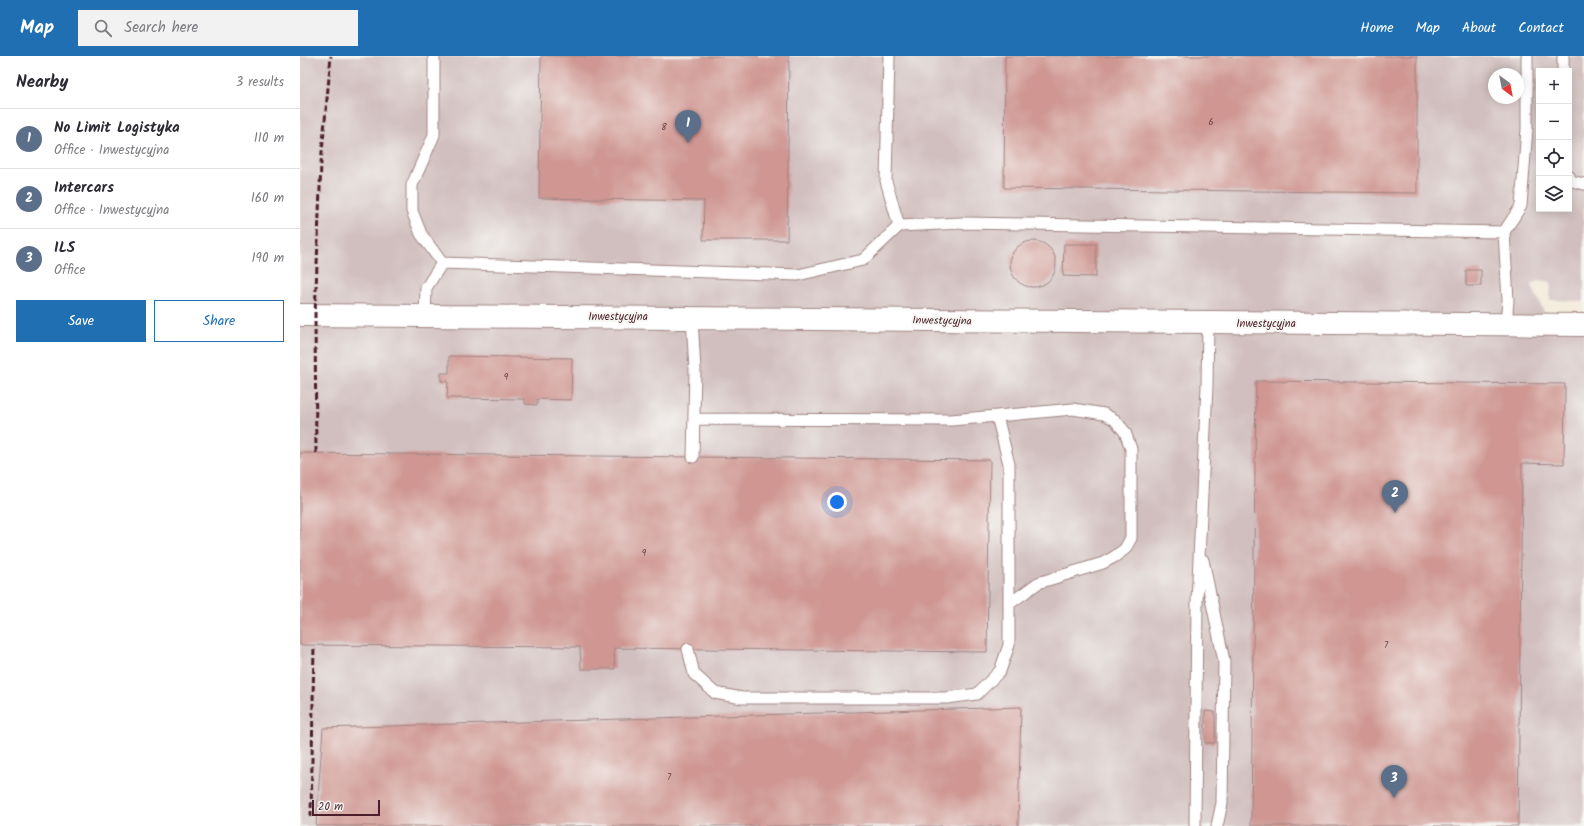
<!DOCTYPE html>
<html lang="en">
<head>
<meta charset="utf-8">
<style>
	body { margin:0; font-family:Kalam,sans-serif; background:#f2f2f3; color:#2b2b33 }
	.controls { position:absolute; right:12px; top:12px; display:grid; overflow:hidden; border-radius:0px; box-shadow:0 2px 10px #0003 }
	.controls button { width:36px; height:36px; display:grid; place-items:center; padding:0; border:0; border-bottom:1px solid #e1e1e2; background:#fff; color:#2b2b33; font:20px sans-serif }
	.compass { position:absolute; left:1188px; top:12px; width:36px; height:36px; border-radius:50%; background:#fff; box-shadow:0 2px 10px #0003; rotate:148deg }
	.scale { position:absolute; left:12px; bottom:10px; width:68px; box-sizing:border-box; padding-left:4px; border:2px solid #4a1f2b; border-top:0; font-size:11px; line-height:14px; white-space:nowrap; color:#4a1f2b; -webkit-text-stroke:3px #f6f6f2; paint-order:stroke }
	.you { position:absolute; left:537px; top:446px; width:14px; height:14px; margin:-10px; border:3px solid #fff; border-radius:50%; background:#1a73e8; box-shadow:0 0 0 6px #1a73e833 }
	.badge { display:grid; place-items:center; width:26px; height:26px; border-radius:50%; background:#1f6fb2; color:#fff; font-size:13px; font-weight:700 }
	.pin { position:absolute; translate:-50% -33px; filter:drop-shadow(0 1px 2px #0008) }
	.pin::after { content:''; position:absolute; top:21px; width:14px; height:12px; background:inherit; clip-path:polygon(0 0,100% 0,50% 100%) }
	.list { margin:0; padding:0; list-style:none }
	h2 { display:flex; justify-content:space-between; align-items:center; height:52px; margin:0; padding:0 16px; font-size:17px }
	h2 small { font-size:13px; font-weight:400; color:#7c7c81 }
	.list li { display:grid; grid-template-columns:26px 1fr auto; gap:12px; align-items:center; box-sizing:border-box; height:60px; padding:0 16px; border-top:1px solid #e1e1e2 }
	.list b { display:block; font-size:15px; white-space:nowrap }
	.list p { margin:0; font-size:13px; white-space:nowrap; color:#7c7c81 }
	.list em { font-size:13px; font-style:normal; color:#7c7c81 }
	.actions { display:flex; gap:8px; padding:12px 16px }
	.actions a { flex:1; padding:9px 0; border:1px solid #1f6fb2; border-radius:0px; text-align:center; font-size:14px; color:#1f6fb2 }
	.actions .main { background:#1f6fb2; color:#fff }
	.icon { flex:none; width:22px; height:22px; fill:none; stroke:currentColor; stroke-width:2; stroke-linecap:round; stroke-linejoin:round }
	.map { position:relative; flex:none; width:1284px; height:770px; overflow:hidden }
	header { display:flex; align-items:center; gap:24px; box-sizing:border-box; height:56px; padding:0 20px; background:#1f6fb2; color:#fff }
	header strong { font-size:19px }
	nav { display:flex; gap:22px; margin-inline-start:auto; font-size:14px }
	.search { width:280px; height:36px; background:#f2f2f3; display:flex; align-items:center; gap:10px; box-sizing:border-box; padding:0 14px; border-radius:0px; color:#7c7c81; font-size:15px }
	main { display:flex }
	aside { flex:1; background:#fff }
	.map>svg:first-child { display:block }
</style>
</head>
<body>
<header>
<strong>Map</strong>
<div class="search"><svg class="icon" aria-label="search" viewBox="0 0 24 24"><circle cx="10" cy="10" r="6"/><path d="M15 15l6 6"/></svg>Search here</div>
<nav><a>Home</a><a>Map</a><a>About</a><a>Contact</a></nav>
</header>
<main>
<aside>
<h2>Nearby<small>3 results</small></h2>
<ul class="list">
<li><span class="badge" style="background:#5c6f8a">1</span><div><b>No Limit Logistyka</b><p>Office · Inwestycyjna</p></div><em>110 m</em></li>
<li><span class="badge" style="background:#5c6f8a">2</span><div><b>Intercars</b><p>Office · Inwestycyjna</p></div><em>160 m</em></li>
<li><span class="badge" style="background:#5c6f8a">3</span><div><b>ILS</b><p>Office</p></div><em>190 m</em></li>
</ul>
<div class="actions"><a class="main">Save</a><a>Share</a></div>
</aside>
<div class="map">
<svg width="1284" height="770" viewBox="0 0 1284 770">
	<rect width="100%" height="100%" fill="#f6f6f2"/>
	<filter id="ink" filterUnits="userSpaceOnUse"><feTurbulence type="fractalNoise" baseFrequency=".025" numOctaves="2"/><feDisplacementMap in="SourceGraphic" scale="8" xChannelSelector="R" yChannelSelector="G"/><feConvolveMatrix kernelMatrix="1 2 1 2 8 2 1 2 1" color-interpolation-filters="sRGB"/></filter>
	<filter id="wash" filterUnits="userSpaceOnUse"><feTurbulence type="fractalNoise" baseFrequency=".012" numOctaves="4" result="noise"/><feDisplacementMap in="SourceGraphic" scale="16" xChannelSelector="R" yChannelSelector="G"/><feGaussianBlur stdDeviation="0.9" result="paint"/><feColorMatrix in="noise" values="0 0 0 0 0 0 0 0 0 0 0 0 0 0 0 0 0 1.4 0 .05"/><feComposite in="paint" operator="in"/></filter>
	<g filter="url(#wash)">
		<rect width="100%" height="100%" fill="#f4ead9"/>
		<path fill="#d1bfbf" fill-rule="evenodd" d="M0 0H1284V245L1250 244 1251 226 1241 224 1231 228 1244 256H1284V770H0ZM1239 15H1269V153H1239ZM1194 18H1218V42H1194Z"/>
		<g id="blocks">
			<path fill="#cf9692" d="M241 0H489L487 184H403L404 145 239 142Z
				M705 0H1117V137L704 132Z
				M710 208a23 23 0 1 1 46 0a23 23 0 1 1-46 0Z
				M764 188H796V221L763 220Z
				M1166 214H1181V230H1166Z
				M149 300 272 302 271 344 237 343V349L225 348V343L147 342 148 325H141V317H149Z
				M956 325 1265 328 1264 408 1222 407 1218 770H951Z
				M0 397 690 404 687 596 314 592 315 613H281L280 591 0 589Z
				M721 651 718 770H16L23 672Z
				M905 655 915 656V687H905Z"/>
		</g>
	</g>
	<g filter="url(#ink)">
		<use href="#blocks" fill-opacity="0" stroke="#9f8482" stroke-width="1"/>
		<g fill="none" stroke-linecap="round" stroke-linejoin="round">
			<defs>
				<path id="service" d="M134 0V79L112 129V155L121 178 142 207
					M589 0 586 125 599 170
					M1263 15V0
					M1269 120 1271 125 1284 128
					M1204 176 1221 150 1227 73V0
					M142 207 498 219 563 204 599 170 662 167 1204 176 1208 244 1206 269
					M125 260 126 232 142 207
					M392 262 395 314 393 401
					M697 360 773 353 804 358 815 364 825 376 831 393V482L825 493 814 501 803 507 738 527 709 548
					M903 504 924 605 922 747 917 770
					M388 593 394 618 415 637 442 642H647L677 638 700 615 709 589V408L697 360 651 364 394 363
					M895 770 897 545 907 330 908 267"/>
				<path id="minor" d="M0 259 1284 269"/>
			</defs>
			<use href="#service" stroke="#9f8482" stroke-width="13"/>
			<use href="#minor" stroke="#9f8482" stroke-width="24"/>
			<use href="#service" stroke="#fff" stroke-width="11"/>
			<use href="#minor" stroke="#fff" stroke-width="22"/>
			<path stroke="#4a1f2b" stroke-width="3" stroke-dasharray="6 3" stroke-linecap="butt" d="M16 397 15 259 21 107 31 0
				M11 761 14 590"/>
		</g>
	</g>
	<g text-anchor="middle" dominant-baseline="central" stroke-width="4" stroke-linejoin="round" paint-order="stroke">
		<g font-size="9" fill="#6b3d45">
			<text x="911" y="66">6</text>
			<text x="364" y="71">8</text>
			<text x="206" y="321">9</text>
			<text x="344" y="497">9</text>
			<text x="1086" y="589">7</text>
			<text x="369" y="721">7</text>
		</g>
		<g font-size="11" fill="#4a1f2b" stroke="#f6f6f2">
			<text x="318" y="261">Inwestycyjna</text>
			<text transform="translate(642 265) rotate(1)">Inwestycyjna</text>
			<text x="966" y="268">Inwestycyjna</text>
		</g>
	</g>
</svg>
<div class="controls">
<button>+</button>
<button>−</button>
<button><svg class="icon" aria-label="locate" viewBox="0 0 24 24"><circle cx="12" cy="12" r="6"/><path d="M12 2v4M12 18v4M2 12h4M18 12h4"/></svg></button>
<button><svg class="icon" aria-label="layers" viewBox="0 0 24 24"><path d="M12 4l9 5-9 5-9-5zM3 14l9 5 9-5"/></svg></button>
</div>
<svg class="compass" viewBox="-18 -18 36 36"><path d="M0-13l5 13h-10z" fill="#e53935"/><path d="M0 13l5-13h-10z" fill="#7c7c81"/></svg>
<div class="scale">20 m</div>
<div class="you"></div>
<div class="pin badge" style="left:388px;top:87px;background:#5c6f8a">1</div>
<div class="pin badge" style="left:1095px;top:457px;background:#5c6f8a">2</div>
<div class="pin badge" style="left:1094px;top:742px;background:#5c6f8a">3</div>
</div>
</main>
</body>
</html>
